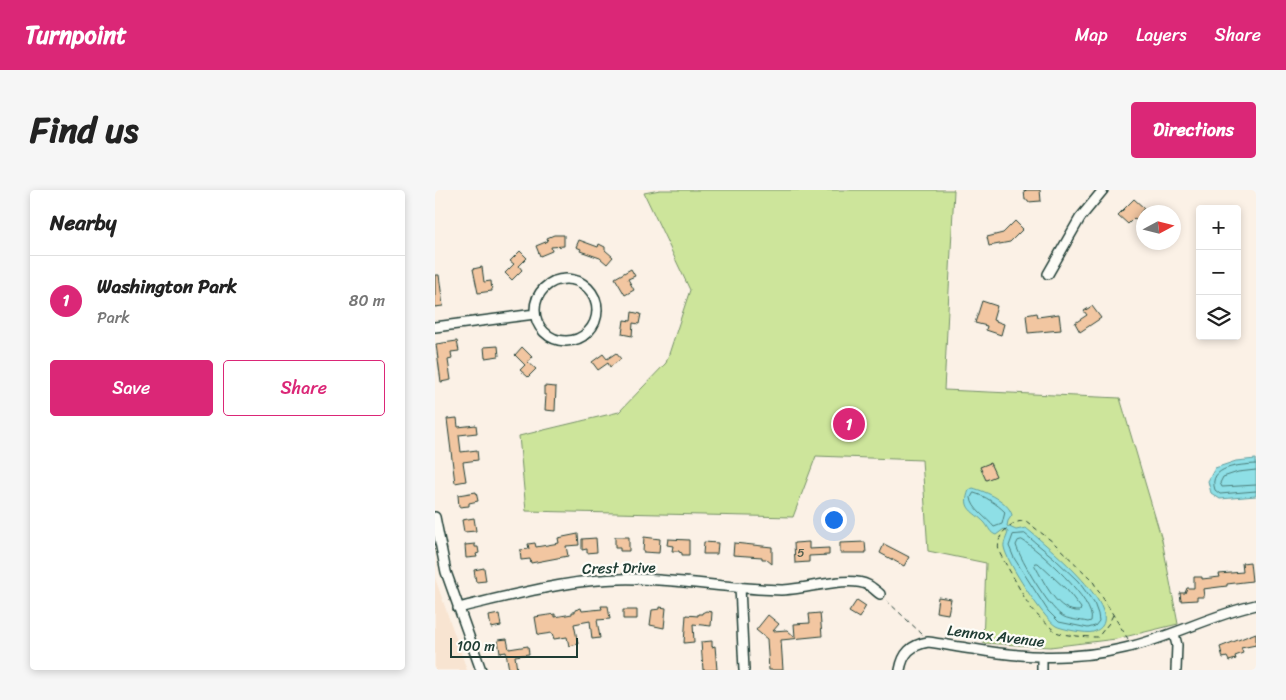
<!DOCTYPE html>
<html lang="en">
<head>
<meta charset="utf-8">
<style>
	body { margin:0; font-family:Sriracha,sans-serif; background:#f6f6f6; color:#222 }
	.controls { position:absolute; right:15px; top:15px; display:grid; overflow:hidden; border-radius:5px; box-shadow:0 2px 8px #0003 }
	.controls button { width:45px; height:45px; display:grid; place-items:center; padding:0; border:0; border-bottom:1px solid #e0e0e0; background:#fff; color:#222; font:25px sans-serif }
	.compass { position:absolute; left:701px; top:15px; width:45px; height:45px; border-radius:50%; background:#fff; box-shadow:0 2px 8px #0003; rotate:83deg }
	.scale { position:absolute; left:15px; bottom:12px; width:128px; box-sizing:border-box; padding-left:5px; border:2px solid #1f3d34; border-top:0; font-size:14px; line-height:18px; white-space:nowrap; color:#1f3d34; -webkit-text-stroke:4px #fdfcf7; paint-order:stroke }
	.you { position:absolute; left:398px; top:329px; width:18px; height:18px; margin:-12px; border:4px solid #fff; border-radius:50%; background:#1a73e8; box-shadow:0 0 0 8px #1a73e833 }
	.badge { display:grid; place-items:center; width:32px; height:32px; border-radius:50%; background:#db2777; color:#fff; font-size:16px; font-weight:700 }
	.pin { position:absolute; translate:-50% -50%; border:2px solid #fff; box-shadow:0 1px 5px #0006 }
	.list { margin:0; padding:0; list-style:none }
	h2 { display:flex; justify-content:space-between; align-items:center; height:65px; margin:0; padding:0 20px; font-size:21px }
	h2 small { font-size:16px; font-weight:400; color:#767676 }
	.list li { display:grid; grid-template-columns:32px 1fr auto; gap:15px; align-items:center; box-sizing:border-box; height:90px; padding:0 20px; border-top:1px solid #e0e0e0 }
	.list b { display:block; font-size:19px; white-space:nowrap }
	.list p { margin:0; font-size:16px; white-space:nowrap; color:#767676 }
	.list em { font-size:16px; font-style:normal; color:#767676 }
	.actions { display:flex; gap:10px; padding:15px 20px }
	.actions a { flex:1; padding:11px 0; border:1px solid #db2777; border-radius:5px; text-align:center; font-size:18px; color:#db2777 }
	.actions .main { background:#db2777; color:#fff }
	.icon { flex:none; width:28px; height:28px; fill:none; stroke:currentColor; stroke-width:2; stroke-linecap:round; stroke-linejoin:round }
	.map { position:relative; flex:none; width:821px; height:480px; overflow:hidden; border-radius:5px }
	header { display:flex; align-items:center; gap:30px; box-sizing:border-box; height:70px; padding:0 25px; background:#db2777; color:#fff }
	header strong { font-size:24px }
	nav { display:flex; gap:28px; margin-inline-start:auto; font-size:18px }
	.intro { display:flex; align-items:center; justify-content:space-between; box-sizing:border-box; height:120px; padding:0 30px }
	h1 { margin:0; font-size:35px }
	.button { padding:12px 22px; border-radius:5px; background:#db2777; color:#fff; font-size:18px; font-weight:700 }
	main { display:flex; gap:30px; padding:0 30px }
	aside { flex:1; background:#fff; border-radius:5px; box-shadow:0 2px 8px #0003 }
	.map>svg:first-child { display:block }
</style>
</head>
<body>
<header>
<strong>Turnpoint</strong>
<nav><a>Map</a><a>Layers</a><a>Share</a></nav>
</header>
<div class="intro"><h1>Find us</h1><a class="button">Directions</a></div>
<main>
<aside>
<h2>Nearby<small></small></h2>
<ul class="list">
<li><span class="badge">1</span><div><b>Washington Park</b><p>Park</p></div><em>80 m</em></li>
</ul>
<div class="actions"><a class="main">Save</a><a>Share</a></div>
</aside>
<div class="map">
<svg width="821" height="480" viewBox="0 0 821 480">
	<rect width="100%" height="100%" fill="#fbf1e6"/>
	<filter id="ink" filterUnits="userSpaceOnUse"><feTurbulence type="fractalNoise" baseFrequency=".02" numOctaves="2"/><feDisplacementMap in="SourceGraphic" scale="10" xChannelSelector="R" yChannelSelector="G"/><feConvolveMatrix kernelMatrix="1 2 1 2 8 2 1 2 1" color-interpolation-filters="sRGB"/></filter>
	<g filter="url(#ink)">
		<path fill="#f8e4d1" d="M0 388 32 480H0Z"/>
		<path fill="#cde59b" stroke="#769168" d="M225 0H519L509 200 685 208 727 350 743 434 681 449 615 457 548 453 551 373 493 361 487 270 381 266 358 327 91 321 84 246 184 222 231 173 255 100 209 3Z"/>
		<path fill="#8edfe6" stroke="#629e9f" d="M821 269V306L785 309 776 303 773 291 780 278 801 271Z
			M538 298C552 302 573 311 577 325L573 331 572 336 581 340 591 338C605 350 702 427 658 442 652 444 626 439 621 436 608 428 571 371 569 357 568 353 572 347 573 342L569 339 561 345C555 343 554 338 550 333 539 321 526 320 534 300Z"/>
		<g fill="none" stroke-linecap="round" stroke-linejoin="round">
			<path stroke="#4b7e7b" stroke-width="1" d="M821 274C805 275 772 276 780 300L785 304 821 301
				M821 280 803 282 788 287 785 293 787 297 821 295
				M539 303C550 306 562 314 570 322L567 334 559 337C552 328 537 319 536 308Z
				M590 344 619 368 643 391 659 413 663 424 664 431 660 436 653 438 624 432 613 421 579 368 574 356 578 345Z
				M587 350C603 359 662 412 656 431L653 432C645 430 632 430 626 425 613 416 586 371 581 355L583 351Z
				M600 373H603L632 400 646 418 645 421C622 423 610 393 600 376Z"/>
		</g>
		<path fill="#f2c6a1" stroke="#1f3d34" d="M592 0H605L606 11 593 12V10H590L589 1Z
			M699 9 709 18 705 23 708 27 704 32 699 28 693 34 683 25Z
			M580 31 588 39 575 52 554 56 552 47 568 43Z
			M119 45H129V56L116 57 117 61 105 66 101 56 113 51 112 48Z
			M144 50 163 57 164 54 170 57V60L178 67 172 74 165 68 145 61 146 59 141 57Z
			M85 61 92 68 84 76 87 80 77 90 70 83 79 74 75 71Z
			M47 77 49 92 56 91 57 101 43 103 38 79Z
			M196 79 200 86 193 89 199 100 190 105 180 88Z
			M0 85H4L8 116 0 117Z
			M547 111 562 116 558 130 569 134 566 145 551 140 552 136 540 133Z
			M657 116 666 128 645 142 640 133 652 125 649 121Z
			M197 122 206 124 204 134 198 133 197 146 187 144 189 130 196 131Z
			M602 123 603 127 624 124 626 140 593 143 591 125Z
			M22 151 24 161 16 162 17 169 13 170 16 190 6 192 1 154Z
			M63 156 64 166 50 168 49 157Z
			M87 157 97 167 93 172 101 179 93 187 85 180 90 175 80 165Z
			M181 163 186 169 175 177 173 173 163 180 157 172 168 164 172 169Z
			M109 196 121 197 120 221 110 220 111 205H109Z
			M22 228 23 237 41 235 42 243 24 245 26 262 42 260 43 270 28 272 31 291 20 293 12 229Z
			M555 273 561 286 551 290 545 277Z
			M41 302 43 311 34 313V316L24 317 23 305Z
			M39 328 41 341 29 342 27 330Z
			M143 344 144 355 131 356 133 366 96 373 95 369 86 370 85 360 94 359 93 354 100 353 101 357 124 353 123 348Z
			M180 347H194V361H185V358H180Z
			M209 347 225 349 224 363 208 362Z
			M161 348 162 362 152 363V359L147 360V349Z
			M233 349 254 350V365H247V363L244 362V361H237L238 356 232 355Z
			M269 352 283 353 282 364H268Z
			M374 352V359L394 358V365L374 366V372L360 373 359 353Z
			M430 352 431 363H405V353Z
			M299 353 337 357V374L331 369H327V367L298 365Z
			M40 354V357H43L44 363 41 364 42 367 31 368 30 355Z
			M449 354 474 367 469 376 445 363Z
			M815 372 817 391 792 394V396L768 399 769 407H762V410L746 411 745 403H750L752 398H759V387H767V389L785 387 784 384 808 382 807 373Z
			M49 378 51 391 41 392 39 380Z
			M503 407 516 409 513 424 501 422Z
			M422 410 431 416 424 428 414 422Z
			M166 416H173L175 429 162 430 165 448 157 449 155 431 139 434 143 454 134 456 132 447 119 449 117 443 103 445 100 427 120 424V427L137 424V422H140V420L146 418 147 421 167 419Z
			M225 417 231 418 229 438 215 435 217 420 225 419Z
			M188 420H202V429H188Z
			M271 421 277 422 276 436 258 434 259 452 249 453 251 425 263 426V424H267V423Z
			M385 423 387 446 346 450 348 480H334L332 449 321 440 333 425 344 434 338 441 352 440 360 447 359 434 375 433 374 424Z
			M64 424 66 436 56 438 54 426Z
			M821 443V455L806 458 808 463 800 466 801 469 794 471 792 467 788 468 785 457Z
			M72 449 74 459 93 456 94 464 80 466 82 480H74L71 462 65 463 63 450Z
			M277 451V457L280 456 282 480H268L266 452Z"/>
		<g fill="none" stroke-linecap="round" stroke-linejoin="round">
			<defs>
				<path id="street" d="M613 84 645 28 668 0
					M100 120a31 31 0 1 1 62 0a31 31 0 1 1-62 0Z
					M0 137 100 124
					M0 327 11 382 46 480
					M305 397 309 480
					M23 418C82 404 141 387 202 389 250 390 298 399 346 400 369 400 413 385 433 395 437 397 441 401 445 404
					M739 444 742 455 741 480
					M607 466V480
					M465 480C468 463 476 455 493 452 508 454 523 457 538 459 588 468 641 470 690 458 735 448 776 425 821 415"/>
			</defs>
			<use href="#street" stroke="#1f3d34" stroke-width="12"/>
			<path stroke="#1f3d34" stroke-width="1" stroke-dasharray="5 4" stroke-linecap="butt" d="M451 410 488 445
				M678 425 674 433 663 447C652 447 631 446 621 442 617 439 599 423 596 418 587 405 581 391 573 378 570 372 566 367 564 361 560 345 576 330 591 331L618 352 657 390 693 449"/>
			<use href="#street" stroke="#fdfcf7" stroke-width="9"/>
		</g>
	</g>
	<g text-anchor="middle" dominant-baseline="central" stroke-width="4.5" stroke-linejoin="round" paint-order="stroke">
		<g font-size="12" fill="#545f4f">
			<text x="366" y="363">5</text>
		</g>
		<g font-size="15" fill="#1f3d34" stroke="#fdfcf7">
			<text transform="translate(184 378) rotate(-1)">Crest Drive</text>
			<text transform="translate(561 446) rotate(7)">Lennox Avenue</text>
		</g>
	</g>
</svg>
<div class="controls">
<button>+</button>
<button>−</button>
<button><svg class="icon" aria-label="layers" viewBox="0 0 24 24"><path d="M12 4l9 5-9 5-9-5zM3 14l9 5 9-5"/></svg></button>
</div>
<svg class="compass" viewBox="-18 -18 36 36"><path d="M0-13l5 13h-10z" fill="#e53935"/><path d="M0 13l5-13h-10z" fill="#767676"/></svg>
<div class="scale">100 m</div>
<div class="you"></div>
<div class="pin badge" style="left:414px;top:234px">1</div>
</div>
</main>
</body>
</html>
